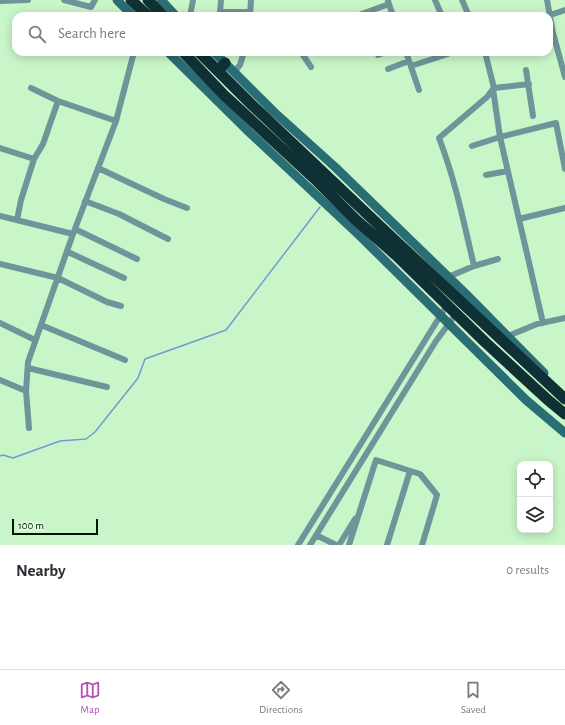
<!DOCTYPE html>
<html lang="en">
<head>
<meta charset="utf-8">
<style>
	body { margin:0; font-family:"Alegreya Sans",sans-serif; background:#f7f7f7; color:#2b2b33 }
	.controls { position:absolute; right:12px; bottom:12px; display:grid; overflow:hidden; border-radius:8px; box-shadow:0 2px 10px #0003 }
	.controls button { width:36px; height:36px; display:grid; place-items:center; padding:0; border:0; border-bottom:1px solid #e1e1e2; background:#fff; color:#2b2b33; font:20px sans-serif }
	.scale { position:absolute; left:12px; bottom:10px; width:86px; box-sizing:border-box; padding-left:4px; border:2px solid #041305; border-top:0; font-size:11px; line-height:14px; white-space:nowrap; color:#041305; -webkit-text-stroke:3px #e2fee2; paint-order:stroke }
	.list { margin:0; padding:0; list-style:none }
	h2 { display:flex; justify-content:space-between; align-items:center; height:52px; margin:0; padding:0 16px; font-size:17px }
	h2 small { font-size:13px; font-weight:400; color:#7c7c81 }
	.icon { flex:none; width:22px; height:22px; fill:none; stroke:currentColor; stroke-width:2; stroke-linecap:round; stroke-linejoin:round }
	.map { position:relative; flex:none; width:565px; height:545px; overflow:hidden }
	.search { position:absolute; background:#fff; box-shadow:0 2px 10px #0003; left:12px; right:12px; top:12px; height:44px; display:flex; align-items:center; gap:10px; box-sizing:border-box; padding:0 14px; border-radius:12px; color:#7c7c81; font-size:15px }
	.sheet { height:124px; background:#fff }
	nav { display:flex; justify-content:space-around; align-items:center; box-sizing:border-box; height:56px; border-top:1px solid #e1e1e2; background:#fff; font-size:11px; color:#7c7c81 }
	nav a { display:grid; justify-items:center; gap:2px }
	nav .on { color:#b351b9 }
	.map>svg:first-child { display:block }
</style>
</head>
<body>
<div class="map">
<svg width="565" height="545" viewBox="0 0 565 545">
	<rect width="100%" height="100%" fill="#c8f6c8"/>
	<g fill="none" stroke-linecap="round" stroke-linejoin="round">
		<path stroke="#7996d5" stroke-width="1.5" d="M0 456 3 455 13 458 60 441 86 439 95 432 138 378 145 359 226 330 320 207"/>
		<path stroke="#6d959a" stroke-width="6" d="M64 0 91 7 95 0
			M221 0 220 12H250
			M435 0 442 16
			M462 0 469 16
			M547 0 553 33 565 77
			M0 1 28 0
			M388 1 393 16
			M359 15 389 4
			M550 15 565 10
			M190 16 193 0
			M250 16 251 0
			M301 52 311 67
			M406 52 419 90
			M485 52 494 88 493 89 500 137 543 323
			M378 55 386 52
			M411 66 448 54
			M388 69 409 61
			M526 70 533 116
			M235 71 240 65 244 52
			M31 88 58 101 116 121
			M494 88 529 84
			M472 146 500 137 556 123 565 169
			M0 148 34 159
			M98 168 164 199 187 208
			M486 175 508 171
			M85 201 119 214 168 239
			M0 216 73 234 116 121 134 52
			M519 219 565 208
			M17 220 21 200 34 159 43 144 58 101
			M75 229 137 259
			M68 252 124 278
			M0 264 58 278 107 302 121 306
			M474 266C464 223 455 179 439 138L487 97 493 89
			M448 277 474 266 498 259
			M0 323 35 340
			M41 325 125 360
			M508 336 537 324 565 318
			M28 368 107 387
			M0 380 26 391
			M29 428 26 391 28 362 73 234
			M316 535 336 545
			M298 545 447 305
			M310 545 436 341 456 314
			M339 545 355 519
			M349 545 376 460 420 474 437 495 422 545
			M387 545 410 471"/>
		<path stroke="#2a6d74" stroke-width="9" d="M117 0 133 16
			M161 0 176 16
			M168 52 249 132 360 236 526 400 565 433
			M214 52 274 112 335 167 467 295 544 373"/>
		<path stroke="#0f3135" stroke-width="11" d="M131 0 148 16
			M148 0 163 16
			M183 52 224 95 317 181 356 220 397 256 485 342 548 400 565 414
			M199 52 250 103 384 230 565 399
			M218 71 225 63"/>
	</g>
</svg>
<div class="controls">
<button><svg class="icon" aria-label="locate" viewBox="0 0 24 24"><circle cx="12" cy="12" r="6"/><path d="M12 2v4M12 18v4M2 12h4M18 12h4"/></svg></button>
<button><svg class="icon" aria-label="layers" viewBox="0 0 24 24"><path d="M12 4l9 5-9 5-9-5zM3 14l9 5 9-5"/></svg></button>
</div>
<div class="scale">100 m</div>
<div class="search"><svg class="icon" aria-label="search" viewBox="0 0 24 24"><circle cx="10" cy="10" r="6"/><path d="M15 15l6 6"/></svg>Search here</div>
</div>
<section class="sheet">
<h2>Nearby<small>0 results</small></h2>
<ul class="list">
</ul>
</section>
<nav>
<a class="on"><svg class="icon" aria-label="map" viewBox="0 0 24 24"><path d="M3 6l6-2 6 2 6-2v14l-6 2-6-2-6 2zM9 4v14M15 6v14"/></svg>Map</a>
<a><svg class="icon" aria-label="directions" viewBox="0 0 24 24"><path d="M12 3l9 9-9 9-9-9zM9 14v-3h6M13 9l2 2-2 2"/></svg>Directions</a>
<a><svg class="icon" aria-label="saved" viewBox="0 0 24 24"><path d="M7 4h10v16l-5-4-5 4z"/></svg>Saved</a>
</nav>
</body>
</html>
